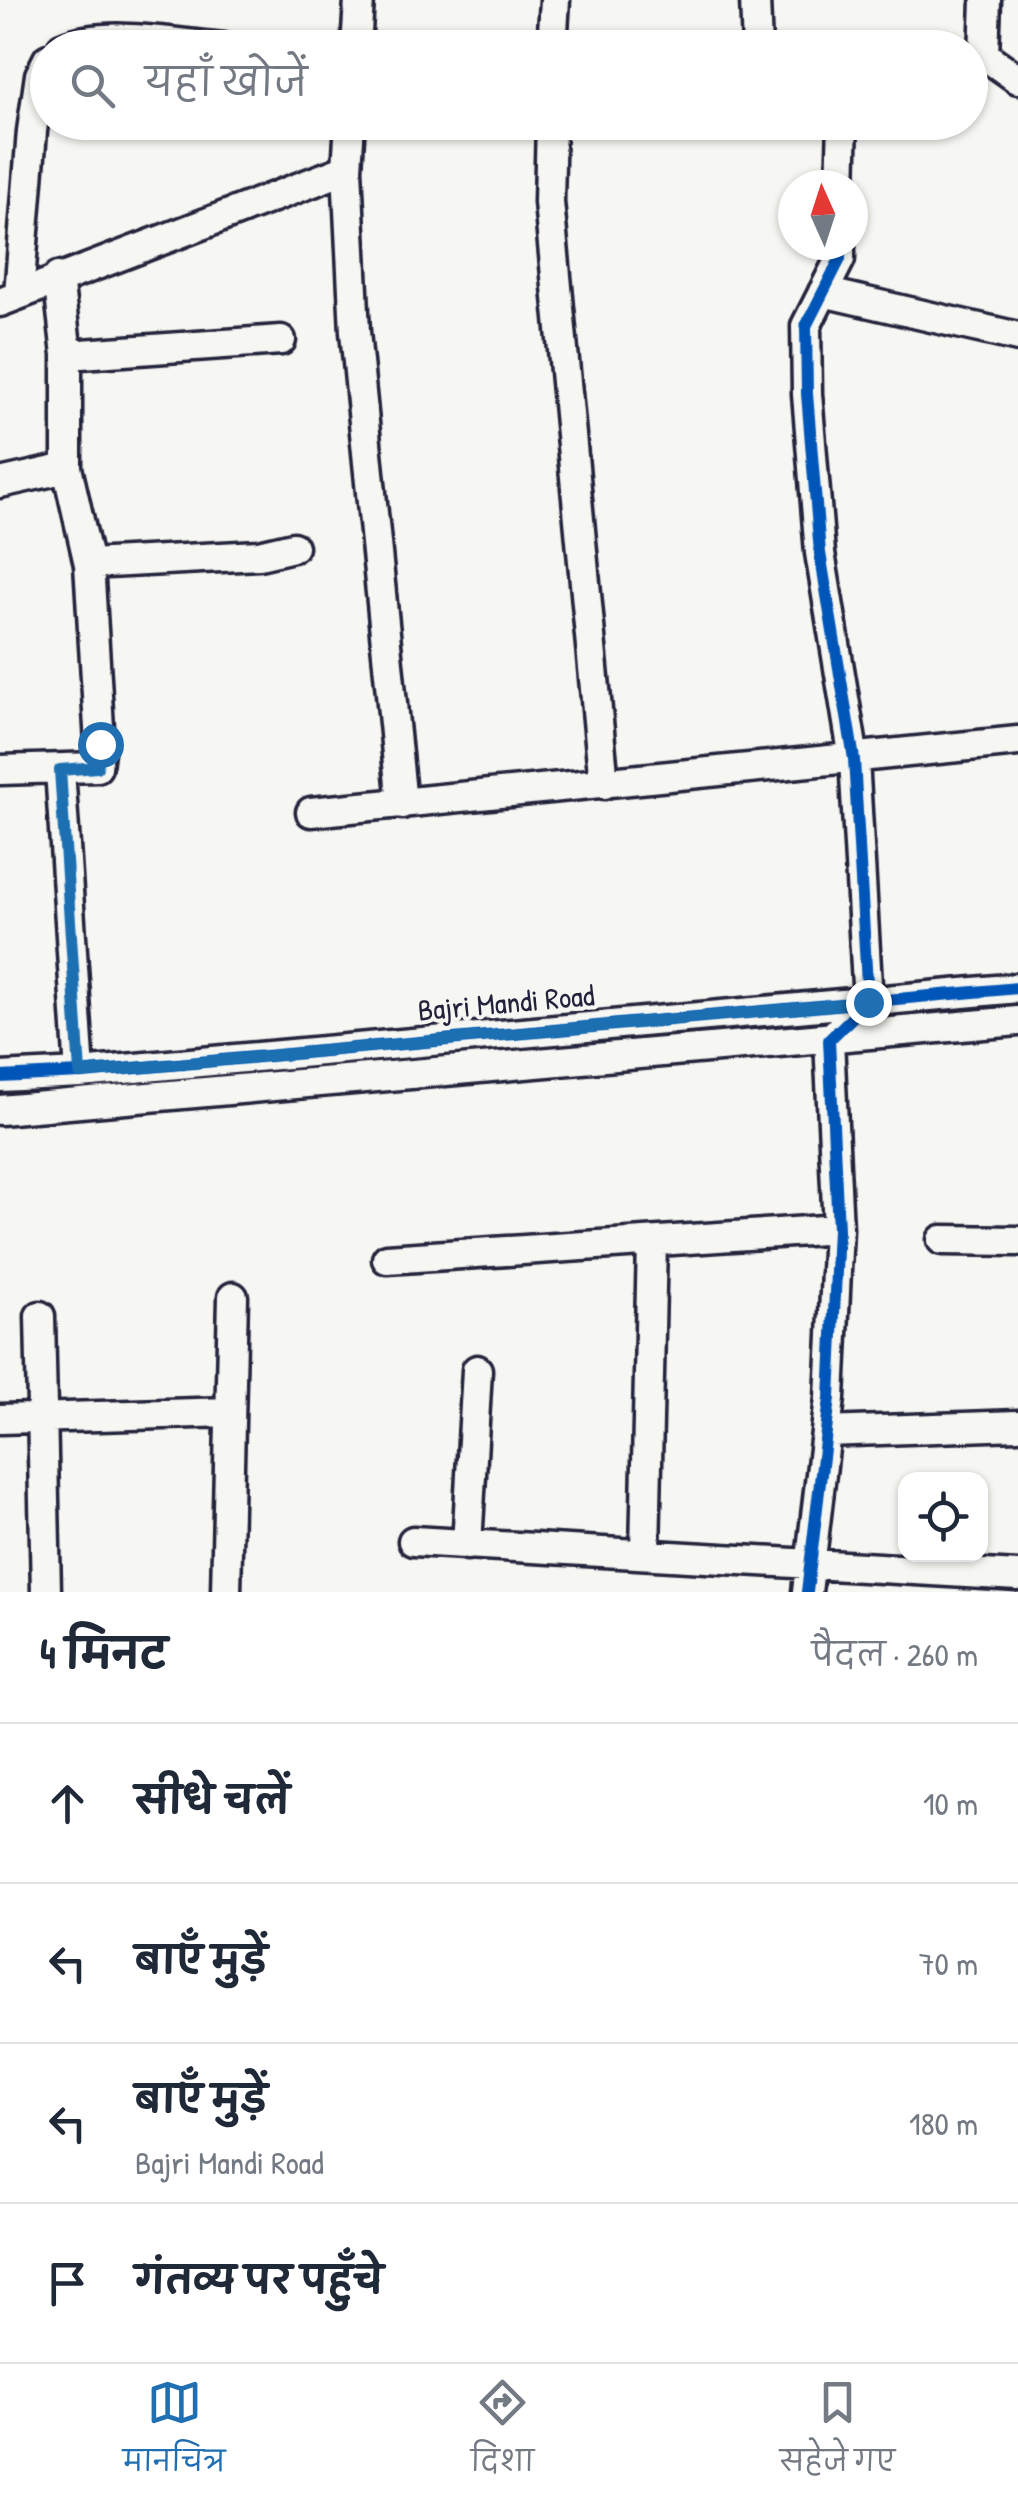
<!DOCTYPE html>
<html lang="hi">
<head>
<meta charset="utf-8">
<style>
	body { margin:0; font-family:"Patrick Hand","Playpen Sans Deva",sans-serif; background:#f2f2f3; color:#1f2937 }
	.controls { position:absolute; right:30px; bottom:30px; display:grid; overflow:hidden; border-radius:20px; box-shadow:0 2px 8px #0004 }
	.controls button { width:90px; height:90px; display:grid; place-items:center; padding:0; border:0; border-bottom:2px solid #e0e1e3; background:#fff; color:#1f2937; font:50px sans-serif }
	.compass { position:absolute; left:778px; top:170px; width:90px; height:90px; border-radius:50%; background:#fff; box-shadow:0 2px 8px #0004; rotate:357deg }
	.stop { position:absolute; width:30px; height:30px; margin:-22px; border:8px solid #1f6fb2; border-radius:50%; background:#fff }
	.stop.end { background:#1f6fb2; border-color:#fff; box-shadow:0 2px 10px #0008 }
	.list { margin:0; padding:0; list-style:none }
	h2 { display:flex; justify-content:space-between; align-items:center; height:130px; margin:0; padding:0 40px; font-size:42px }
	h2 small { font-size:32px; font-weight:400; color:#747a83 }
	.list li { display:grid; grid-template-columns:65px 1fr auto; gap:30px; align-items:center; box-sizing:border-box; height:160px; padding:0 40px; border-top:2px solid #e0e1e3 }
	.list b { display:block; font-size:38px; white-space:nowrap }
	.list p { margin:0; font-size:32px; white-space:nowrap; color:#747a83 }
	.list em { font-size:32px; font-style:normal; color:#747a83 }
	.icon { flex:none; width:55px; height:55px; fill:none; stroke:currentColor; stroke-width:2; stroke-linecap:round; stroke-linejoin:round }
	.map { position:relative; flex:none; width:1018px; height:1592px; overflow:hidden }
	.search { position:absolute; background:#fff; box-shadow:0 2px 8px #0004; left:30px; right:30px; top:30px; height:110px; display:flex; align-items:center; gap:25px; box-sizing:border-box; padding:0 35px; border-radius:55px; color:#747a83; font-size:38px }
	.sheet { height:770px; background:#fff }
	nav { display:flex; justify-content:space-around; align-items:center; box-sizing:border-box; height:140px; border-top:2px solid #e0e1e3; background:#fff; font-size:28px; color:#747a83 }
	nav a { display:grid; justify-items:center; gap:5px }
	nav .on { color:#1f6fb2 }
	.map>svg:first-child { display:block }
</style>
</head>
<body>
<div class="map">
<svg width="1018" height="1592" viewBox="0 0 1018 1592">
	<rect width="100%" height="100%" fill="#f6f6f2"/>
	<filter id="ink" filterUnits="userSpaceOnUse"><feTurbulence type="fractalNoise" baseFrequency=".01" numOctaves="2"/><feDisplacementMap in="SourceGraphic" scale="20" xChannelSelector="R" yChannelSelector="G"/><feConvolveMatrix kernelMatrix="1 2 1 2 8 2 1 2 1" color-interpolation-filters="sRGB"/></filter>
	<g filter="url(#ink)">
		<g fill="none" stroke-linecap="round" stroke-linejoin="round">
			<defs>
				<path id="minor" d="M755 0 757 48
					M62 48C103 29 178 44 224 48
					M356 48 359 0
					M552 48 555 0
					M984 55 986 0
					M984 55 1018 79
					M350 122 347 169 355 332 402 804
					M551 122 549 202 604 784
					M841 185 843 122
					M823 292 1018 337
					M19 294 32 131 40 75 48 59
					M0 302 347 169
					M67 355 281 340
					M0 483 67 468
					M89 564 259 555 293 547
					M0 770 97 767 100 744 89 564 67 468V355L58 277
					M60 770 80 1073
					M311 812 1018 741
					M0 1077 80 1073 1018 988
					M0 1110 1018 1021
					M942 1240 1018 1241
					M387 1259 838 1229
					M40 1316 46 1592
					M0 1419 230 1412
					M826 1432 1018 1425
					M413 1541 1018 1576
					M467 1545 477 1370
					M645 1552 652 1242
					M226 1592 233 1297
					M807 1592 830 1398 838 1229 829 1040 868 1002 854 759 820 553 807 394 806 326 840 259V245"/>
			</defs>
			<use href="#minor" stroke="#22223b" stroke-width="35"/>
			<use href="#minor" stroke="#f6f6f2" stroke-width="28"/>
			<defs>
				<path id="cycleway" d="M0 1077 80 1073 1018 988
					M807 1592 830 1398 838 1229 829 1040 868 1002 854 759 820 553 807 394 806 326 840 259V245"/>
			</defs>
			<use href="#cycleway" stroke="#f6f6f2" stroke-width="19"/>
			<use href="#cycleway" stroke="#0057b8" stroke-width="12"/>
		</g>
	</g>
	<g fill="none" stroke-linecap="round" stroke-linejoin="round" filter="url(#ink)">
		<path stroke="#1f6fb2" stroke-width="12" d="M100 744 97 767 60 770 80 1073 868 1002"/>
	</g>
	<g text-anchor="middle" dominant-baseline="central" stroke-width="8" stroke-linejoin="round" paint-order="stroke">
		<g font-size="30" fill="#22223b" stroke="#f6f6f2">
			<text transform="translate(506 1002) rotate(-5)">Bajri Mandi Road</text>
		</g>
	</g>
</svg>
<div class="controls">
<button><svg class="icon" aria-label="locate" viewBox="0 0 24 24"><circle cx="12" cy="12" r="6"/><path d="M12 2v4M12 18v4M2 12h4M18 12h4"/></svg></button>
</div>
<svg class="compass" viewBox="-18 -18 36 36"><path d="M0-13l5 13h-10z" fill="#e53935"/><path d="M0 13l5-13h-10z" fill="#747a83"/></svg>
<div class="stop" style="left:100px;top:744px"></div>
<div class="stop end" style="left:868px;top:1002px"></div>
<div class="search"><svg class="icon" aria-label="search" viewBox="0 0 24 24"><circle cx="10" cy="10" r="6"/><path d="M15 15l6 6"/></svg>यहाँ खोजें</div>
</div>
<section class="sheet">
<h2>4 मिनट<small>पैदल · 260 m</small></h2>
<ul class="list">
<li><svg class="icon" aria-label="ahead" viewBox="0 0 24 24"><path d="M12 20V5M6 11l6-6 6 6"/></svg><div><b>सीधे चलें</b></div><em>10 m</em></li>
<li><svg class="icon" aria-label="left" viewBox="0 0 24 24"><path d="M17 20v-9H6M10 6l-5 5 5 5"/></svg><div><b>बाएँ मुड़ें</b></div><em>70 m</em></li>
<li><svg class="icon" aria-label="left" viewBox="0 0 24 24"><path d="M17 20v-9H6M10 6l-5 5 5 5"/></svg><div><b>बाएँ मुड़ें</b><p>Bajri Mandi Road</p></div><em>180 m</em></li>
<li><svg class="icon" aria-label="arrive" viewBox="0 0 24 24"><path d="M6 21V4h12l-3 4 3 4H6"/></svg><div><b>गंतव्य पर पहुँचे</b></div></li>
</ul>
</section>
<nav>
<a class="on"><svg class="icon" aria-label="map" viewBox="0 0 24 24"><path d="M3 6l6-2 6 2 6-2v14l-6 2-6-2-6 2zM9 4v14M15 6v14"/></svg>मानचित्र</a>
<a><svg class="icon" aria-label="directions" viewBox="0 0 24 24"><path d="M12 3l9 9-9 9-9-9zM9 14v-3h6M13 9l2 2-2 2"/></svg>दिशा</a>
<a><svg class="icon" aria-label="saved" viewBox="0 0 24 24"><path d="M7 4h10v16l-5-4-5 4z"/></svg>सहेजे गए</a>
</nav>
</body>
</html>
